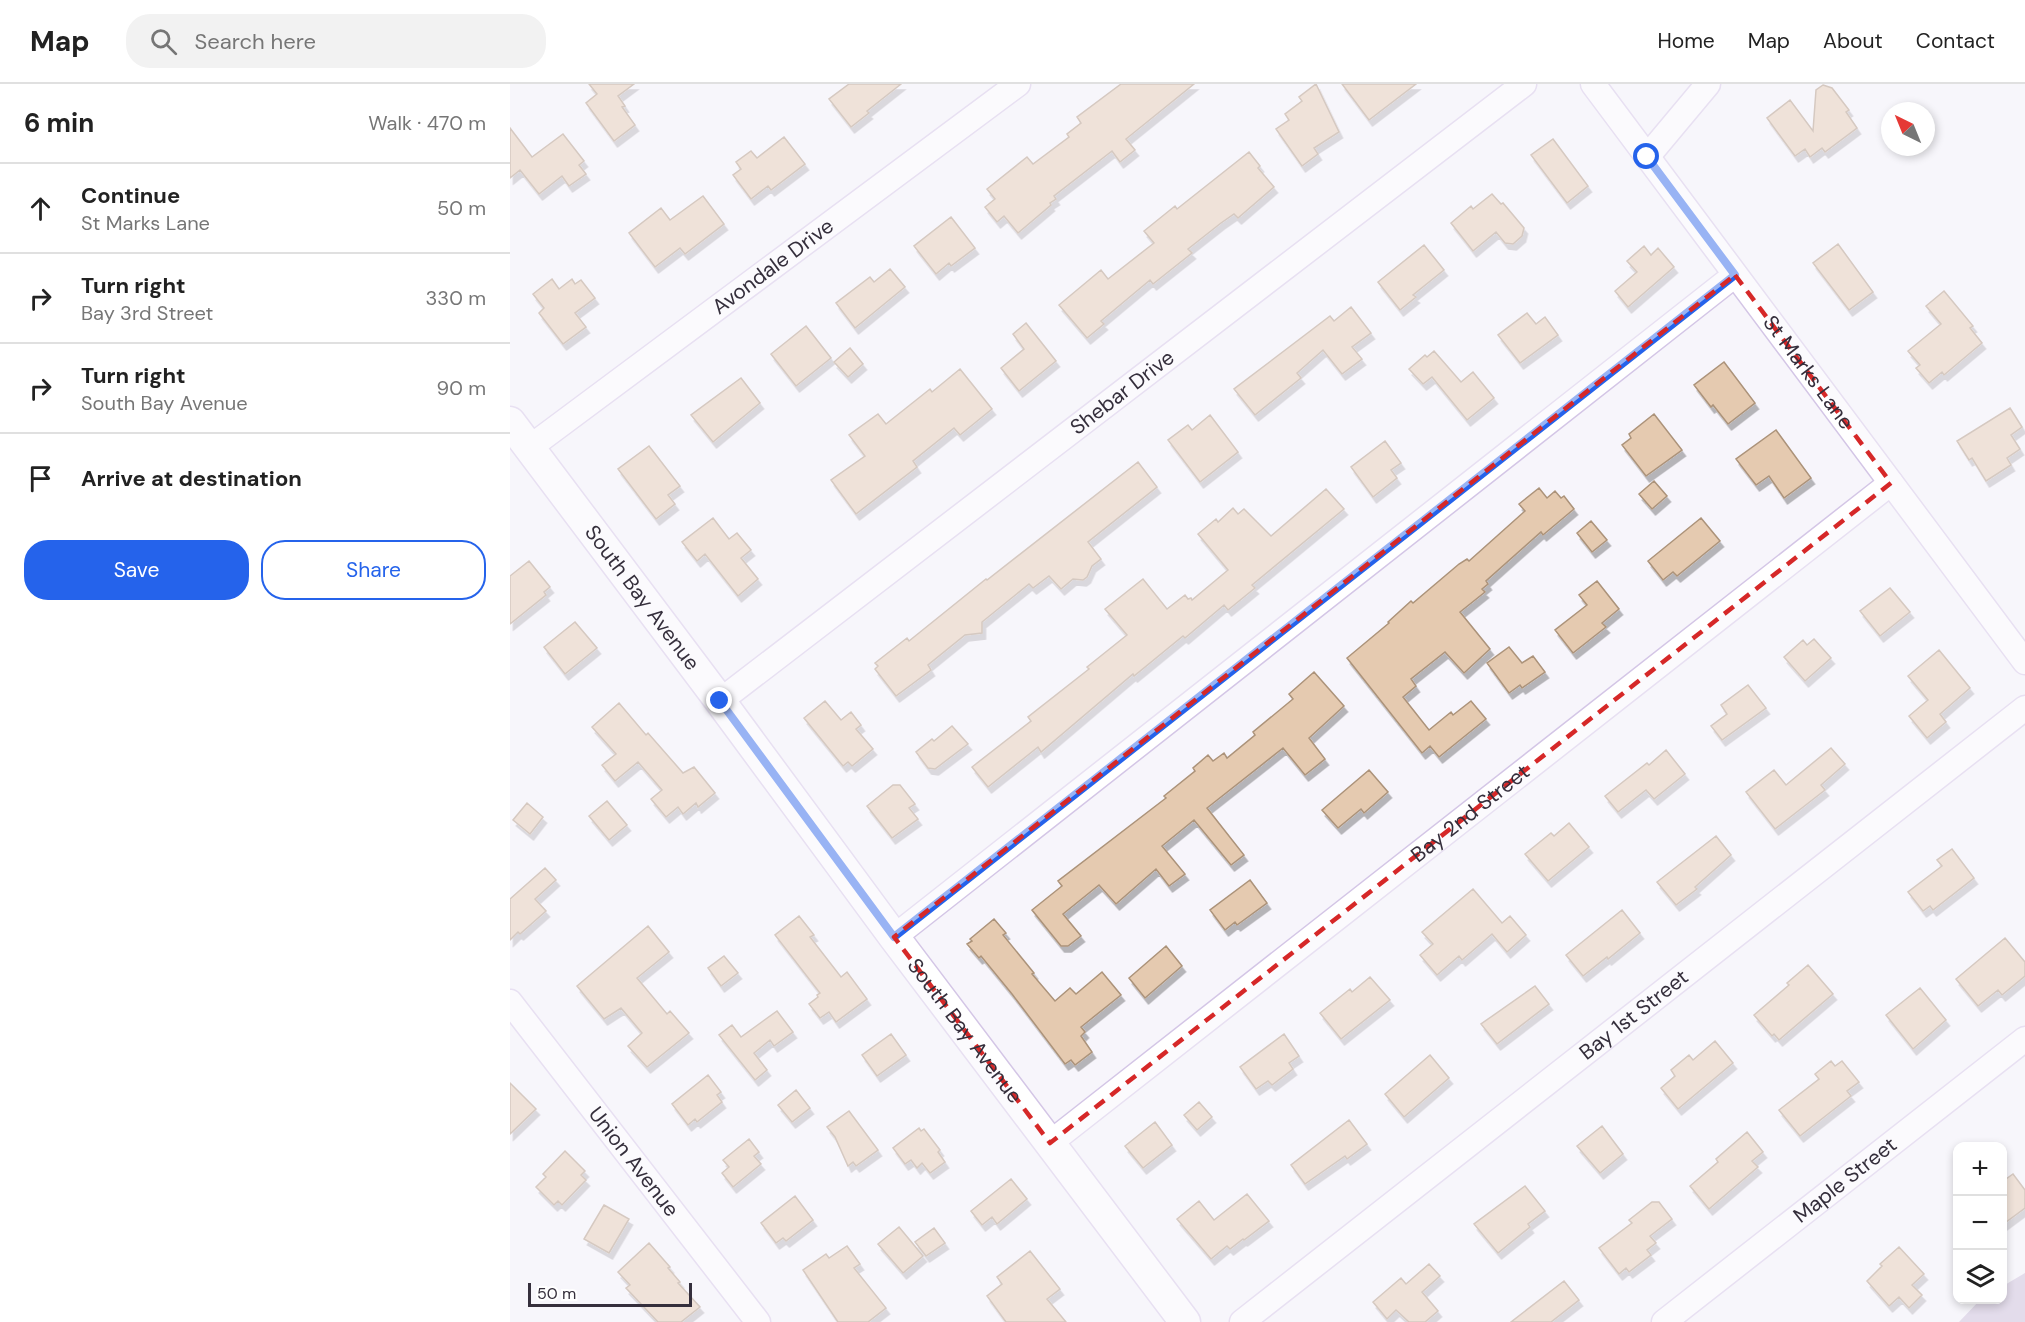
<!DOCTYPE html>
<html lang="en">
<head>
<meta charset="utf-8">
<style>
	body { margin:0; font-family:"DM Sans",sans-serif; background:#f2f2f2; color:#222 }
	.controls { position:absolute; right:18px; bottom:18px; display:grid; overflow:hidden; border-radius:12px; box-shadow:0 3px 9px #0003 }
	.controls button { width:54px; height:54px; display:grid; place-items:center; padding:0; border:0; border-bottom:2px solid #e0e0e0; background:#fff; color:#222; font:30px sans-serif }
	.compass { position:absolute; left:1371px; top:18px; width:54px; height:54px; border-radius:50%; background:#fff; box-shadow:0 3px 9px #0003; rotate:317deg }
	.scale { position:absolute; left:18px; bottom:15px; width:164px; box-sizing:border-box; padding-left:6px; border:3px solid #352f3c; border-top:0; font-size:16px; line-height:21px; white-space:nowrap; color:#352f3c; -webkit-text-stroke:4px #fff; paint-order:stroke }
	.stop { position:absolute; width:18px; height:18px; margin:-14px; border:4px solid #2563eb; border-radius:50%; background:#fff }
	.stop.end { background:#2563eb; border-color:#fff; box-shadow:0 2px 6px #0008 }
	.list { margin:0; padding:0; list-style:none }
	h2 { display:flex; justify-content:space-between; align-items:center; height:78px; margin:0; padding:0 24px; font-size:26px }
	h2 small { font-size:20px; font-weight:400; color:#767676 }
	.list li { display:grid; grid-template-columns:39px 1fr auto; gap:18px; align-items:center; box-sizing:border-box; height:90px; padding:0 24px; border-top:2px solid #e0e0e0 }
	.list b { display:block; font-size:22px; white-space:nowrap }
	.list p { margin:0; font-size:20px; white-space:nowrap; color:#767676 }
	.list em { font-size:20px; font-style:normal; color:#767676 }
	.actions { display:flex; gap:12px; padding:18px 24px }
	.actions a { flex:1; padding:14px 0; border:2px solid #2563eb; border-radius:24px; text-align:center; font-size:21px; color:#2563eb }
	.actions .main { background:#2563eb; color:#fff }
	.icon { flex:none; width:33px; height:33px; fill:none; stroke:currentColor; stroke-width:2; stroke-linecap:round; stroke-linejoin:round }
	.map { position:relative; flex:none; width:1515px; height:1238px; overflow:hidden }
	header { display:flex; align-items:center; gap:36px; box-sizing:border-box; height:84px; padding:0 30px; background:#fff; border-bottom:2px solid #e0e0e0 }
	header strong { font-size:28px }
	nav { display:flex; gap:33px; margin-inline-start:auto; font-size:21px }
	.search { width:420px; height:54px; background:#f2f2f2; display:flex; align-items:center; gap:15px; box-sizing:border-box; padding:0 21px; border-radius:24px; color:#767676; font-size:22px }
	main { display:flex }
	aside { flex:1; background:#fff }
	.map>svg:first-child { display:block }
</style>
</head>
<body>
<header>
<strong>Map</strong>
<div class="search"><svg class="icon" aria-label="search" viewBox="0 0 24 24"><circle cx="10" cy="10" r="6"/><path d="M15 15l6 6"/></svg>Search here</div>
<nav><a>Home</a><a>Map</a><a>About</a><a>Contact</a></nav>
</header>
<main>
<aside>
<h2>6 min<small>Walk · 470 m</small></h2>
<ul class="list">
<li><svg class="icon" aria-label="ahead" viewBox="0 0 24 24"><path d="M12 20V5M6 11l6-6 6 6"/></svg><div><b>Continue</b><p>St Marks Lane</p></div><em>50 m</em></li>
<li><svg class="icon" aria-label="right" viewBox="0 0 24 24"><path d="M7 20v-9h11M14 6l5 5-5 5"/></svg><div><b>Turn right</b><p>Bay 3rd Street</p></div><em>330 m</em></li>
<li><svg class="icon" aria-label="right" viewBox="0 0 24 24"><path d="M7 20v-9h11M14 6l5 5-5 5"/></svg><div><b>Turn right</b><p>South Bay Avenue</p></div><em>90 m</em></li>
<li><svg class="icon" aria-label="arrive" viewBox="0 0 24 24"><path d="M6 21V4h12l-3 4 3 4H6"/></svg><div><b>Arrive at destination</b></div></li>
</ul>
<div class="actions"><a class="main">Save</a><a>Share</a></div>
</aside>
<div class="map">
<svg width="1515" height="1238" viewBox="0 0 1515 1238">
	<defs>
		<filter id="shadow"><feDropShadow dx="3.5" dy="6" stdDeviation="0" flood-color="#0004"/></filter>
	</defs>
	<rect width="100%" height="100%" fill="#f7f5fb"/>
	<path fill="#c9bdd8" d="M1515 1189V1238H1449L1470 1216H1492L1493 1202Z"/>
	<path fill="#e5cab0" stroke="#ac937a" stroke-width="1.5" filter="url(#shadow)" d="M79 0H124L108 12 115 22 112 23 125 41 104 57 76 19 87 10Z
		M339 0H391L357 27 359 29 341 43 319 15Z
		M611 0H684L616 55 625 66 610 78 602 67 544 112 546 115 540 119 541 121 508 149 494 132 487 138 475 123 485 115 477 105 517 73 523 80 559 53 557 50 571 39 567 33Z
		M806 0 829 48 804 64 808 70 792 82 766 45 779 36 775 30 792 17 789 13Z
		M832 0H906L859 36Z
		M1313 1 1322 4 1339 26 1336 28 1347 44 1315 68 1312 64 1300 73 1295 65 1285 72 1257 34 1280 16 1303 47 1306 6Z
		M0 44 22 73 53 50 74 77 69 81 76 90 59 102 52 92 29 110 10 86 0 94Z
		M274 53 295 80 261 106 258 102 241 115 223 91 231 85 226 78 241 67 247 74Z
		M1043 55 1078 102 1057 119 1021 71Z
		M739 68 750 82 748 84 764 103 728 134 724 130 711 139 678 165 682 169 643 200 640 196 591 237 594 240 577 254 549 221 591 186 598 195 644 159 634 147 665 122 667 125Z
		M982 110 991 120 993 119 1014 144 1012 152 1003 160 995 159 986 148 963 167 941 139 961 122 963 125Z
		M193 112 214 140 175 170 170 164 145 183 119 149 151 124 160 136Z
		M441 133 465 164 441 182 439 179 426 190 404 162Z
		M1328 160 1363 208 1339 226 1303 179Z
		M914 161 934 186 903 211 906 213 890 226 868 198Z
		M1134 162 1141 171 1148 164 1164 183 1118 223 1105 207 1127 188 1117 177Z
		M380 185 395 203 345 244 326 219 360 193 364 198Z
		M42 195 49 205 62 195 65 200 71 196 85 214 65 229 76 243 53 260 29 229 34 224 23 210Z
		M1434 207 1463 242 1460 244 1472 259 1434 291 1432 288 1419 299 1406 284 1410 281 1398 267 1431 240 1416 222Z
		M841 223 861 249 842 263 852 275 832 290 813 266 787 289 791 294 745 331 724 305 820 232 824 237Z
		M1017 229 1026 240 1035 233 1048 251 1010 279 988 251Z
		M516 239 546 277 509 307 491 284 514 265 503 250Z
		M296 242 321 274 286 302 261 270Z
		M340 264 353 280 338 293 324 278Z
		M924 267 951 298 963 288 984 314 957 336 922 293 913 300 899 285 915 271 917 273Z
		M1214 278 1245 319 1218 340 1203 321 1201 323 1184 301Z
		M450 285 482 325 450 351 444 344 403 377 407 383 346 430 321 396 355 372 339 351 368 330 376 340 420 305 422 308Z
		M231 294 250 319 203 358 181 331Z
		M1500 324 1512 343 1501 351 1510 365 1497 374 1501 381 1476 397 1462 374 1459 376 1447 357Z
		M1144 330 1172 366 1136 392 1112 361 1121 354 1119 350Z
		M700 331 728 368 690 398 658 356 678 341 682 346Z
		M1266 346 1301 394 1274 414 1259 392 1246 401 1226 375Z
		M875 357 891 379 881 386 887 394 863 413 841 383Z
		M139 362 170 402 158 411 165 420 146 435 108 385Z
		M628 378 647 403 578 458 591 475 582 482 577 493 573 496 563 495 551 505 539 492 523 504 519 500 472 538V549L455 551 418 581 421 586 386 612 365 585 368 582 365 579 397 554 399 557 476 495 477 496Z
		M1144 397 1157 412 1142 425 1129 410Z
		M1029 404 1037 414 1045 407 1051 414 1054 412 1064 425 1033 451 1031 448 976 497 978 500 972 505 975 508 950 528 980 565 954 589 935 568 901 595 906 602 893 613 919 646 941 628 943 631 961 617 976 635 929 673 920 662 912 669 837 574 879 539 878 538 901 517 903 519 949 480 957 475 959 477 1015 427 1009 420Z
		M816 405 834 425 742 501 745 504 718 526 714 521 675 554 673 552 624 592 623 590 531 668 528 663 478 703 462 683 521 637 518 633 579 585 577 583 617 551 595 525 633 495 657 525 675 511 678 515 681 514 682 516 718 486 688 450 706 435 708 438 723 424 728 430 734 425 761 452Z
		M203 434 219 455 227 449 241 466 231 474 248 495 228 512 195 470 187 477 172 458Z
		M1191 434 1210 457 1167 492 1163 488 1153 496 1138 477Z
		M1081 437 1097 456 1082 468 1067 449Z
		M19 477 40 503 34 508 36 511 0 540V492Z
		M1087 497 1109 525 1092 539 1096 543 1063 569 1045 546 1077 521 1069 511Z
		M1380 504 1400 528 1370 552 1350 527Z
		M65 538 87 564 55 590 34 563Z
		M1304 555 1321 574 1295 597 1274 573 1293 556 1297 561Z
		M999 563 1012 579 1023 572 1035 588 1012 604 1010 601 999 609 977 579Z
		M1429 566 1460 604 1430 630 1436 638 1417 654 1399 632 1418 616 1398 592Z
		M804 588 834 622 799 654 815 675 795 691 773 664 697 724 734 771 721 781 684 736 652 762 675 790 659 802 646 785 606 820 589 801 553 830 571 852 558 862H551L522 826 552 802 548 797 656 714 654 712 685 687 683 684 698 671 703 677 714 669 717 674 745 651 743 648 783 615 779 610Z
		M1238 601 1256 624 1212 656 1201 642 1217 630 1211 621Z
		M315 617 331 636 341 628 351 641 346 645 363 665 342 682 338 678 333 682 294 634Z
		M109 619 136 651 138 649 173 689 184 683 205 709 188 723 186 719 173 730 168 723 156 733 141 715 152 706 128 678 105 697 92 681 106 670 82 643Z
		M442 642 458 660 425 685 418 684 406 668 422 655 424 657Z
		M1321 664 1335 680 1311 701 1315 706 1265 745 1236 708 1264 686 1276 701Z
		M1156 666 1175 690 1144 715 1136 706 1108 728 1095 712 1137 679 1139 681Z
		M859 686 878 708 854 729 851 725 828 744 812 726Z
		M383 701H390L405 720 399 724 408 735 382 754 357 722Z
		M97 717 117 741 99 756 79 732Z
		M17 719 33 733 20 750 3 736Z
		M1059 739 1079 763 1038 797 1015 770 1041 749 1044 752Z
		M1206 752 1221 771 1185 803 1187 805 1166 821 1147 798Z
		M1442 765 1464 794 1423 826 1420 822 1413 827 1398 808 1432 782 1427 776Z
		M35 784 46 796 25 815 36 827 10 850 8 848 0 856V815Z
		M740 796 757 819 727 841 725 838 715 846 700 826Z
		M963 805 992 839 1000 832 1016 851 997 868 982 850 952 876 949 872 927 891 910 871 923 860 912 848Z
		M1112 826 1130 849 1098 875 1097 873 1073 892 1056 871Z
		M289 832 304 851 300 853 331 893 337 888 357 915 326 938 319 928 310 934 299 920 308 913 307 911 310 909 265 851Z
		M484 835 496 849 493 851 524 889 522 890 545 917 560 904 566 910 592 888 611 911 571 943 575 948 571 952 582 968 565 981 561 976 555 980 502 910 471 872 469 874 457 860 462 857 460 855Z
		M138 842 159 868 127 894 157 930 160 927 179 949 137 983 118 962 132 949 111 924 94 935 67 902Z
		M1495 854 1515 878V892L1492 911 1488 906 1468 922 1446 895Z
		M656 862 672 882 635 914 619 894Z
		M214 872 228 889 211 902 198 884Z
		M1298 881 1323 910 1269 956 1264 950 1262 952 1244 931 1279 901 1277 899Z
		M860 893 880 916 831 955 810 929 840 905 842 908Z
		M1025 902 1039 920 987 960 971 940Z
		M1410 904 1436 936 1403 965 1376 931Z
		M267 927 283 948 264 962 260 956 244 969 257 986 245 996 209 951 222 941 231 953Z
		M381 950 396 971 367 992 352 971Z
		M774 950 789 972 779 979 783 985 762 1001 758 997 746 1005 730 983Z
		M1205 957 1223 979 1168 1025 1151 1004 1165 992 1161 986 1179 971 1183 976Z
		M920 971 939 994 894 1033 875 1010Z
		M1321 977 1325 982 1332 977 1349 998 1337 1007 1341 1012 1290 1052 1269 1026 1309 995 1305 990Z
		M198 991 211 1008 207 1011 212 1018 187 1038 185 1035 178 1041 162 1020Z
		M0 999 26 1025 0 1050Z
		M286 1006 300 1024 282 1038 268 1021Z
		M689 1018 702 1033 687 1046 674 1031Z
		M339 1027 368 1066 346 1082 343 1078 338 1082 325 1053 317 1043Z
		M839 1036 857 1060 837 1075 835 1072 795 1100 781 1081Z
		M645 1038 662 1061 633 1084 615 1062Z
		M1092 1042 1113 1070 1090 1089 1067 1062Z
		M409 1044 411 1047 414 1045 430 1066 428 1068 435 1078 420 1089 412 1079 407 1084 401 1076 395 1080 383 1064Z
		M1237 1048 1253 1068 1242 1077 1248 1083 1199 1125 1180 1102 1208 1078 1206 1075Z
		M239 1055 249 1068 244 1072 251 1080 223 1103 212 1089 219 1083 213 1076Z
		M55 1067 75 1087 71 1091 76 1096 52 1121 48 1117 44 1121 26 1103 36 1093 33 1090Z
		M1503 1090 1515 1106V1124L1492 1141V1098Z
		M501 1095 517 1115 487 1140 482 1133 472 1141 461 1127Z
		M1015 1102 1035 1127 1018 1140 1020 1143 988 1169 964 1140Z
		M737 1110 759 1137 734 1156 733 1155 720 1165 717 1162 701 1175 667 1135 689 1117 704 1136Z
		M285 1112 303 1136 276 1157 273 1154 266 1159 251 1139Z
		M1142 1118H1149L1162 1135 1140 1152 1146 1159 1137 1166 1141 1171 1119 1188 1116 1184 1109 1190 1089 1164 1122 1139 1119 1136Z
		M94 1121 119 1135 99 1169 74 1155Z
		M389 1143 413 1172 393 1189 368 1160Z
		M424 1144 435 1159 416 1172 405 1158Z
		M139 1159 160 1183 158 1184 170 1198 168 1199 190 1223 171 1238H148L116 1204 120 1201 108 1188Z
		M337 1162 350 1180 344 1184 376 1224 358 1238H328L293 1186 316 1170 319 1174Z
		M1389 1163 1414 1190 1402 1201 1412 1211 1399 1224 1389 1213 1379 1222 1357 1197 1372 1182 1370 1180Z
		M520 1167 550 1205 537 1215 556 1238H496L477 1212 492 1200 487 1193Z
		M919 1180 930 1192 912 1208 928 1227 915 1238H899L886 1226 877 1235 863 1218 891 1194 896 1200Z
		M1054 1197 1069 1216 1041 1238H1001Z"/>
	<g fill="none" stroke-linecap="round" stroke-linejoin="round">
		<defs>
			<g id="minor">
				<path id="s1" d="M1083 0 1515 578"/>
				<path d="M1137 73 1198 0"/>
				<path id="s2" d="M19 364 508 0"/>
				<path id="s3" d="M210 617 1014 0"/>
				<path d="M384 853 1225 191"/>
				<path id="s4" d="M0 918 248 1238"/>
				<path id="s5" d="M540 1059 1381 399"/>
				<path id="s6" d="M732 1238 1515 624"/>
				<path id="s7" d="M1154 1238 1515 955"/>
			</g>
			<g id="tertiary">
				<path id="s8" d="M0 338 210 617 384 853 675 1238"/>
			</g>
		</defs>
		<use href="#minor" stroke="#d4c6e6" stroke-width="27"/>
		<use href="#tertiary" stroke="#d4c6e6" stroke-width="33"/>
		<use href="#minor" stroke="#fff" stroke-width="24"/>
		<use href="#tertiary" stroke="#fff" stroke-width="30"/>
	</g>
	<g fill="none" stroke-linecap="round" stroke-linejoin="round">
		<path stroke="#2563eb" stroke-width="8" d="M210 617 384 853 1225 191 1137 73"/>
	</g>
	<path d="M0 0H1515V1238H0ZM1225 191 1381 399 540 1059 384 853Z" fill="#f7f5fb" fill-opacity=".55" fill-rule="evenodd"/>
	<path fill="none" stroke="#d62828" stroke-width="4.5" stroke-dasharray="12 8" stroke-linejoin="round" d="M1225 191 1381 399 540 1059 384 853Z"/>
	<g text-anchor="middle" dominant-baseline="central" stroke-width="4.5" stroke-linejoin="round" paint-order="stroke">
		<g font-size="21" fill="#352f3c" stroke="#fff">
			<text stroke="none"><textPath href="#s2" startOffset="304">Avondale Drive</textPath></text>
			<text stroke="none"><textPath href="#s1" startOffset="360">St Marks Lane</textPath></text>
			<text stroke="none"><textPath href="#s3" startOffset="507">Shebar Drive</textPath></text>
			<text stroke="none"><textPath href="#s8" startOffset="220">South Bay Avenue</textPath></text>
			<text stroke="none"><textPath href="#s5" startOffset="534">Bay 2nd Street</textPath></text>
			<text stroke="none"><textPath href="#s6" startOffset="498">Bay 1st Street</textPath></text>
			<text stroke="none"><textPath href="#s8" startOffset="760">South Bay Avenue</textPath></text>
			<text stroke="none"><textPath href="#s4" startOffset="202">Union Avenue</textPath></text>
			<text stroke="none"><textPath href="#s7" startOffset="230">Maple Street</textPath></text>
		</g>
	</g>
</svg>
<div class="controls">
<button>+</button>
<button>−</button>
<button><svg class="icon" aria-label="layers" viewBox="0 0 24 24"><path d="M12 4l9 5-9 5-9-5zM3 14l9 5 9-5"/></svg></button>
</div>
<svg class="compass" viewBox="-18 -18 36 36"><path d="M0-13l5 13h-10z" fill="#e53935"/><path d="M0 13l5-13h-10z" fill="#767676"/></svg>
<div class="scale">50 m</div>
<div class="stop" style="left:1137px;top:73px"></div>
<div class="stop end" style="left:210px;top:617px"></div>
</div>
</main>
</body>
</html>
